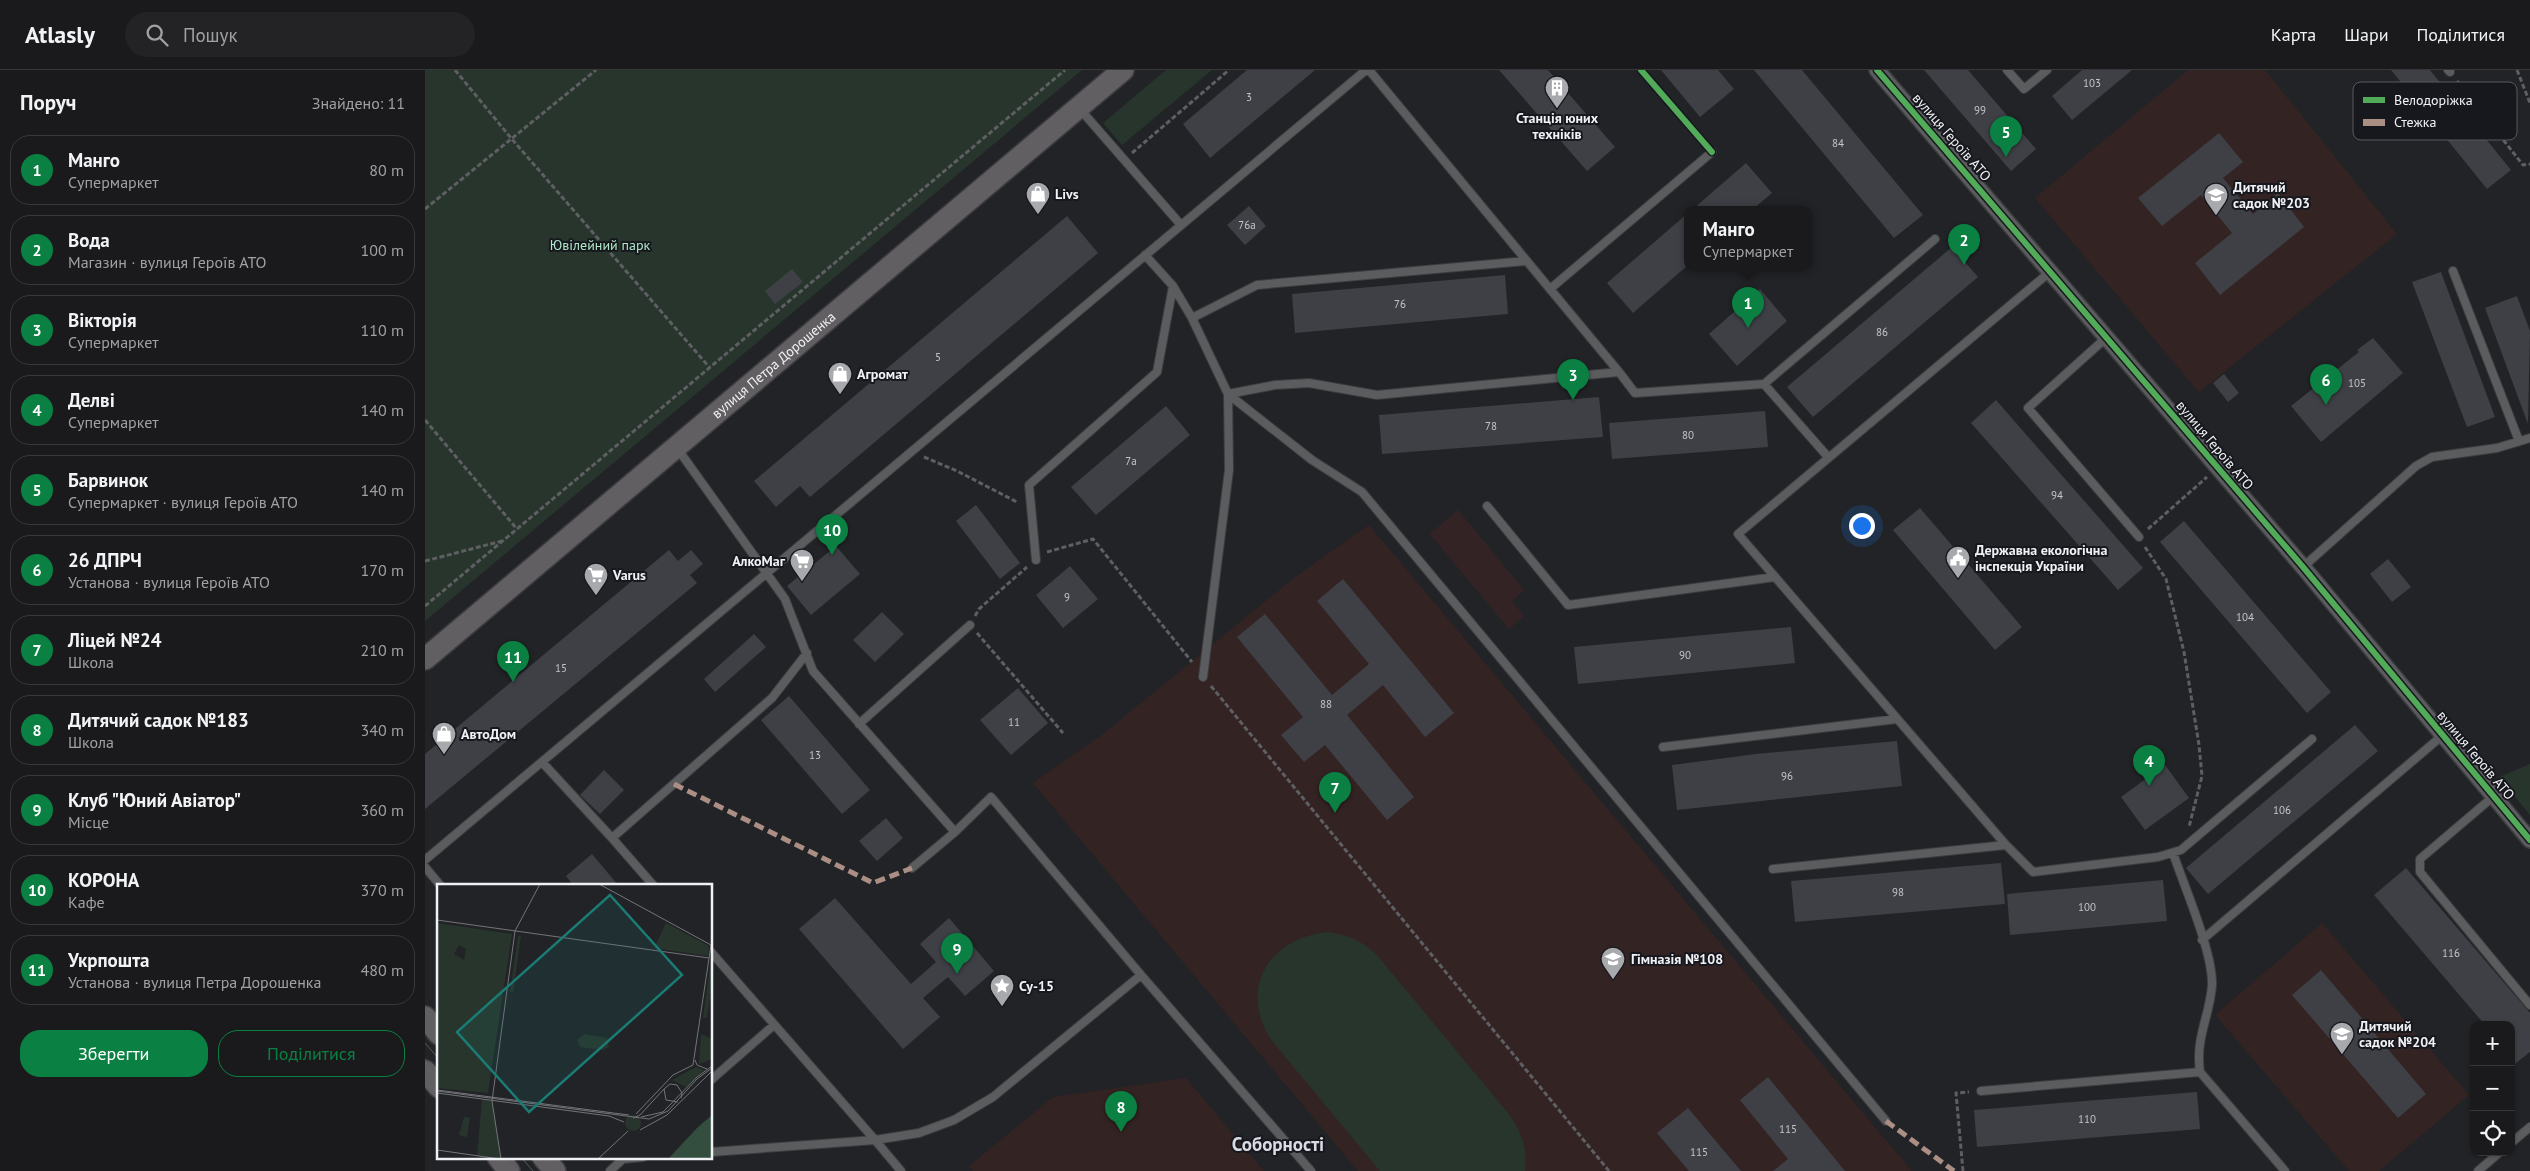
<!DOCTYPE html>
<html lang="uk">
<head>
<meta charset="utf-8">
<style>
	body { margin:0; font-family:"PT Sans",sans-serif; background:#232325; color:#f1f3f6 }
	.controls { position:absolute; right:15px; bottom:15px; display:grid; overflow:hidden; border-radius:10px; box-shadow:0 1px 4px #0004 }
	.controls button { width:45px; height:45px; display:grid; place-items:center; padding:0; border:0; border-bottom:1px solid #38383b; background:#1a1a1c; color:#f1f3f6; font:25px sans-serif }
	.you { position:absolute; left:1436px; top:455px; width:18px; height:18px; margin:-12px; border:4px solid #fff; border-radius:50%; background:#1a73e8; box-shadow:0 0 0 8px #1a73e833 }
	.badge { display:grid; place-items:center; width:32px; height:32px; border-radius:50%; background:#0b8043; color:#fff; font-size:16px; font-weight:700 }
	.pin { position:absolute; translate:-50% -41px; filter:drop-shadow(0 1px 2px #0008) }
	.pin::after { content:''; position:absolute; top:26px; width:18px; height:15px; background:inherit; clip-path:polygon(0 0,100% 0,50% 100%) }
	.popup { position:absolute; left:1259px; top:136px; width:128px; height:65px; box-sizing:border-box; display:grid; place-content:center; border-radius:10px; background:#1a1a1c; filter:drop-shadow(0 1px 4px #0005); font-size:16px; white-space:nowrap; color:#9fa1a3 }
	.popup b { font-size:19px; color:#f1f3f6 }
	.popup::after { content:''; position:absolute; left:50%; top:100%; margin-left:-10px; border:10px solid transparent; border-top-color:#1a1a1c }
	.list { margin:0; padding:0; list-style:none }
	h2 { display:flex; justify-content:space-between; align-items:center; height:65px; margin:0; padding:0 20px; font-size:21px }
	h2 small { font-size:16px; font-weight:400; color:#9fa1a3 }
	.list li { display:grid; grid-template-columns:32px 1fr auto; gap:15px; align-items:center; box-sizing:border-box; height:70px; margin:0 10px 10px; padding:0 10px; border:1px solid #38383b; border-radius:20px }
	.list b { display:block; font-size:19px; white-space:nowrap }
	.list p { margin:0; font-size:16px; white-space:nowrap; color:#9fa1a3 }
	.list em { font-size:16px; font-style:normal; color:#9fa1a3 }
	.actions { display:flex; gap:10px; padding:15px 20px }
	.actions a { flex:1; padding:11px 0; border:1px solid #0b8043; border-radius:20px; text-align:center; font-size:18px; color:#0b8043 }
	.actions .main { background:#0b8043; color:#fff }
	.icon { flex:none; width:28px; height:28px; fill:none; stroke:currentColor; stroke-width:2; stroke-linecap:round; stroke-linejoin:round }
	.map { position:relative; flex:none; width:2105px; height:1101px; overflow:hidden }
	header { display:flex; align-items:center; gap:30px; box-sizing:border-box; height:70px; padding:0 25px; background:#1a1a1c; border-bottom:1px solid #38383b }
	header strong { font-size:24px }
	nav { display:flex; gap:28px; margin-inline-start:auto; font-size:18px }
	.search { width:350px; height:45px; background:#232325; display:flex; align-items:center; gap:12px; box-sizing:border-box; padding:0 18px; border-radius:28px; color:#9fa1a3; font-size:19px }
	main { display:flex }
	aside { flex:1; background:#1a1a1c }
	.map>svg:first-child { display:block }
</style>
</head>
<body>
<header>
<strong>Atlasly</strong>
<div class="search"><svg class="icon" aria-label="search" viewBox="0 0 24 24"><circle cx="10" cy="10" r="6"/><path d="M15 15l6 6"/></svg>Пошук</div>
<nav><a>Карта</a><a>Шари</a><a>Поділитися</a></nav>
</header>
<main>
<aside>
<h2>Поруч<small>Знайдено: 11</small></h2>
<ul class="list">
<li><span class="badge">1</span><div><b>Манго</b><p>Супермаркет</p></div><em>80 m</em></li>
<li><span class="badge">2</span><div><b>Вода</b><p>Магазин · вулиця Героїв АТО</p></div><em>100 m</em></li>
<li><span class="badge">3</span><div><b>Вікторія</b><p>Супермаркет</p></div><em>110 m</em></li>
<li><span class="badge">4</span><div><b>Делві</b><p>Супермаркет</p></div><em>140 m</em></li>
<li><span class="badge">5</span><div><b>Барвинок</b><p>Супермаркет · вулиця Героїв АТО</p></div><em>140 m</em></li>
<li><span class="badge">6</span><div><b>26 ДПРЧ</b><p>Установа · вулиця Героїв АТО</p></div><em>170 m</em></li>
<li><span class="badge">7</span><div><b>Ліцей №24</b><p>Школа</p></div><em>210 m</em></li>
<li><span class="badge">8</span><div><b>Дитячий садок №183</b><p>Школа</p></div><em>340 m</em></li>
<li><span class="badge">9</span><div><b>Клуб &quot;Юний Авіатор&quot;</b><p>Місце</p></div><em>360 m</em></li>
<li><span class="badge">10</span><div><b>КОРОНА</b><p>Кафе</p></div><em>370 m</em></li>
<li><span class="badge">11</span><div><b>Укрпошта</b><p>Установа · вулиця Петра Дорошенка</p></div><em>480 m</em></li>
</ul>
<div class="actions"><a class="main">Зберегти</a><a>Поділитися</a></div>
</aside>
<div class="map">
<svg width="2105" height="1101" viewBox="0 0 2105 1101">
	<rect width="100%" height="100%" fill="#222326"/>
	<path fill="#342325" d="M1033 440 1099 520 1087 531 1099 546 1084 559 1005 464Z"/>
	<path fill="#342323" d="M1763 0H1840L1972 164 1774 322 1610 128Z
		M944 455 1486 1100V1101H933L608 713 678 664 870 507Z
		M1897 853 2044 1025 1954 1101H1924L1790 945Z
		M761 1008 839 1101H548L544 1096 628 1027Z"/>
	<path fill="#27352d" d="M0 0H657L0 551Z
		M741 0H787L697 75 678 53Z
		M2105 694V745L2074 707Z
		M903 862C922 865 936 870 951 884L1083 1043C1096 1061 1103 1078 1100 1101H955L847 971C812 919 844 868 903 862Z"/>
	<path fill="#3e4046" d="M822 0H890L785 88 758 54Z
		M1074 0H1123L1190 77 1162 101Z
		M1236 0H1293L1309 19 1275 47Z
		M1329 0H1377L1498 145 1469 168Z
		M1499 0H1543L1611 79 1586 101Z
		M1657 0H1707L1647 50 1627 26Z
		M1966 0H2005L2086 100 2062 119Z
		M1794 63 1818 92 1798 108 1828 144 1853 123 1879 157 1795 225 1770 193 1807 163 1776 125 1737 156 1713 128Z
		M1321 93 1347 123 1328 139H1268Z
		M824 136 841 156 820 175 802 155Z
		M1263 143V195L1208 243 1182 213Z
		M642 146 673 183 385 427 375 416 351 437 329 411Z
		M1527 177 1553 207 1388 347 1362 317Z
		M367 199 378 212 350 234 340 221Z
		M2016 202 2070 347 2042 357 1987 212Z
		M1080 205 1083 244 870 263 867 224Z
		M1335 219 1362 251 1312 296 1284 264Z
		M2092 226 2105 261 2103 354 2060 238Z
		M1948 268 1978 303 1896 372 1866 336 1934 282 1932 280Z
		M1799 304 1814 323 1803 332 1788 313Z
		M1174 327 1178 367 957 384 954 345Z
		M1571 330 1718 498 1693 520 1546 353Z
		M741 336 765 365 671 445 646 417Z
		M1340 341 1343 377 1187 389 1184 353Z
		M551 435 595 493 575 509 531 451Z
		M1495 438 1597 557 1570 580 1468 460Z
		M1759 451 1906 622 1882 643 1735 472Z
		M411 476 435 504 386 545 362 516Z
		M244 480 253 491 266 480 278 494 265 505 272 513 0 739V684Z
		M1963 489 1986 517 1967 532 1945 504Z
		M645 496 673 529 638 558 611 525Z
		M918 509 1029 643 1000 667 958 615 922 645 989 727 962 750 900 675 879 692 856 665 878 647 812 567 840 544 907 625 944 594 892 531Z
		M457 542 479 564 450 592 428 570Z
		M1366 557 1370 593 1153 614 1149 577Z
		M329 564 341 577 290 622 279 609Z
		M593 618 623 653 586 685 555 650Z
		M364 626 445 720 417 744 336 650Z
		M1930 655 1953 681 1783 824 1761 798Z
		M1472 671 1477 716 1252 740 1247 695 1331 684Z
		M1740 695 1764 728 1720 760 1696 727Z
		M179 700 199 720 175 744 155 725Z
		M461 748 478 768 452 791 434 771Z
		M167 784 193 815H148L141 806Z
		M1576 793 1580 834 1370 852 1366 811Z
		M1981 798 2105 943V982L2086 997V955H2060L1949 825Z
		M1738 810 1742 851 1585 865 1582 824Z
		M410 828 486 914 511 892 495 874 524 848 569 901 540 926 523 907 498 928 515 947 478 979 374 859Z
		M1896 900 2001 1024 1973 1048 1867 925Z
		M1343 1007 1420 1101H1348L1363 1089 1315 1030Z
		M1772 1022 1775 1059 1552 1077 1549 1040Z
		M1263 1038 1316 1101H1264L1232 1063Z"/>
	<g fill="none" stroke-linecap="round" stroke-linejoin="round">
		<defs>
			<path id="service" d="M944 0 1125 219
				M1582 0 1599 19 1622 0
				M2023 0 2025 2
				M654 38 756 155
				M720 185 748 216 767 248 803 324 887 390 937 422 1461 1051
				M2028 201 2094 371
				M767 248 832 215 1102 191
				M1682 267 1603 338 1714 467
				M1194 302 1125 219 1287 82
				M1339 314 1403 387
				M252 378 360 529 388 601 530 762 487 798
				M1062 436 1143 535 1350 507
				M611 490 604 415 732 302 748 216
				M1878 497 1991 396 2007 387 2072 378 2105 368
				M778 607 804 400 803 324 850 315 884 313 952 325 1194 302 1210 323 1339 314 1510 169
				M434 654 545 555
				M1238 677 1472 649
				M117 692 187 768
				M2069 726 1995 789V802L2105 935
				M530 762 566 727 716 905 886 1101
				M1581 775 1313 464 1626 201
				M1748 783C1759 816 1788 882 1787 915 1785 946 1770 967 1775 1002L1860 1101
				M0 790 941 0
				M0 797 15 815
				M1348 799 1581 775 1608 802 1733 787 1756 780 1887 669
				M228 815 187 768 347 628 382 583
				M1777 870 2018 665
				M286 882 450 1070 494 1063 529 1050 568 1027 716 905
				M286 1010 349 955
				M1556 1021 1775 1002
				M2086 1073 2105 1057
				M286 1082 450 1070 476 1101
				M198 1089 218 1087
				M185 1101 200 1087
				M2053 1101 2075 1082"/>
			<path id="minor" d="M1452 0 1878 497 2105 770"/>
			<g id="secondary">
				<path id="s1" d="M0 589 698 0"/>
				<path d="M0 947 14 964"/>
				<path d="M0 1001 14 1017"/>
				<path d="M73 1087 84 1101"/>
				<path d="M118 1087 130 1101"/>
			</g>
		</defs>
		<use href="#service" stroke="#3d3d41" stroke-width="10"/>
		<use href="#minor" stroke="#3d3d41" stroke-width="18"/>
		<use href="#secondary" stroke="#3d3d41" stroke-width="24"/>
		<path stroke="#5e5f62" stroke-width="3" stroke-dasharray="5 2.5" stroke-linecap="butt" d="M30 0 86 68 285 298
			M2092 0 2105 33
			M2032 11 2098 95 2105 94
			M707 83 804 0
			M0 139 171 0
			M0 350 92 459
			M499 387 532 401 592 432
			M1723 459 1782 407
			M1720 477 1741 509 1759 582 1774 675 1777 706 1764 757
			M622 482 668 469 767 592
			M0 491 77 471
			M0 536 640 0
			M550 546 554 539 602 497
			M552 563 638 663
			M786 616 1184 1101
			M1538 1101 1531 1023 1544 1022"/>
		<use href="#service" stroke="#5b5c5e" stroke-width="8"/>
		<use href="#minor" stroke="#5b5c5e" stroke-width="15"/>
		<use href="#secondary" stroke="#625f62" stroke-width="21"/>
		<path stroke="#58595c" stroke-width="1" d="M0 973 14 989
			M0 989 14 1005
			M83 1087 94 1101
			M96 1087 108 1101"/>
		<path stroke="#ac8f84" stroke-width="5" stroke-dasharray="10 5" stroke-linecap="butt" d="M249 714 448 813 487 798
			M1461 1051 1529 1101"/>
		<defs>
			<path id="cycleway" d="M1216 0 1287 82
				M1452 0 1878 497 2105 770"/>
		</defs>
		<use href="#cycleway" stroke="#17181e" stroke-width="9"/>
		<use href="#cycleway" stroke="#51ab58" stroke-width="6"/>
	</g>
	<defs>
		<symbol id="building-pin" viewBox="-11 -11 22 30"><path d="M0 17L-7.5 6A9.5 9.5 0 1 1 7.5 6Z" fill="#a8a9ad" stroke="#17181e"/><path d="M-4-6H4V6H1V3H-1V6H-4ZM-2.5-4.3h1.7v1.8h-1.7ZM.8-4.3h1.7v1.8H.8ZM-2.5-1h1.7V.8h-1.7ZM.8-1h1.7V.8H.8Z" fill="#fff"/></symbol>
		<symbol id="shop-pin" viewBox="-11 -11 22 30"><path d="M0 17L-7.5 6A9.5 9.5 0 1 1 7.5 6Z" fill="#a8a9ad" stroke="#17181e"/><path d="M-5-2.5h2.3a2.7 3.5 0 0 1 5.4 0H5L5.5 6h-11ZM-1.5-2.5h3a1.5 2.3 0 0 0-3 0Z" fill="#fff"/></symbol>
		<symbol id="school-pin" viewBox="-11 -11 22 30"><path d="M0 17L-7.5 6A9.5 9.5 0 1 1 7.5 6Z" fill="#a8a9ad" stroke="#17181e"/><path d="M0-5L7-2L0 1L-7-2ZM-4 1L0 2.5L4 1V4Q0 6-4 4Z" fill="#fff"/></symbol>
		<symbol id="civic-pin" viewBox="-11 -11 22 30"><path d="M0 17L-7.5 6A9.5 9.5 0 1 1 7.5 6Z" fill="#a8a9ad" stroke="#17181e"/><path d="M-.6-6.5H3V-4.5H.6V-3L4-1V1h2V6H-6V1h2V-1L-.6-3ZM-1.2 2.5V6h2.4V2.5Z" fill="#fff"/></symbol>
		<symbol id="supermarket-pin" viewBox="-11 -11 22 30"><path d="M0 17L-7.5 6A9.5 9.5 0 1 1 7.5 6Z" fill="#a8a9ad" stroke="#17181e"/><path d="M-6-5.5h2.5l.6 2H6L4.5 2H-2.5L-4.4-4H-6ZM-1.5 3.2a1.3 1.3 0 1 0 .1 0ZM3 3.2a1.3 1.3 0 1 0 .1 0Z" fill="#fff"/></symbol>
		<symbol id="sight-pin" viewBox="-11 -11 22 30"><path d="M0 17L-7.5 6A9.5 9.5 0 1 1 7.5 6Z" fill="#a8a9ad" stroke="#17181e"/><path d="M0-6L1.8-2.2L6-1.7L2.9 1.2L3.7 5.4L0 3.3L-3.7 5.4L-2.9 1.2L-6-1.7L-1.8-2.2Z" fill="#fff"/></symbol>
	</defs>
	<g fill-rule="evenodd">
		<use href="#building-pin" x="1118" y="4" width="28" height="38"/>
		<use href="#shop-pin" x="599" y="110" width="28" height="38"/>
		<use href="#school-pin" x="1777" y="111" width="28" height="38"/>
		<use href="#shop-pin" x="401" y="290" width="28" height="38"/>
		<use href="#civic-pin" x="1519" y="474" width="28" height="38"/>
		<use href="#supermarket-pin" x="363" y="477" width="28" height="38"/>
		<use href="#supermarket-pin" x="157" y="491" width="28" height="38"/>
		<use href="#shop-pin" x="5" y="650" width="28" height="38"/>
		<use href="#school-pin" x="1174" y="875" width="28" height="38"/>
		<use href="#sight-pin" x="563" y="902" width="28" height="38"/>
		<use href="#school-pin" x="1903" y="950" width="28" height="38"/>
	</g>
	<g text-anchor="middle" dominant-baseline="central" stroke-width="4" stroke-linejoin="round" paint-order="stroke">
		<g font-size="11" fill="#c4c5c9">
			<text x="1667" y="13">103</text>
			<text x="824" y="27">3</text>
			<text x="1555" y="40">99</text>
			<text x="1413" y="73">84</text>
			<text x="822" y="155">76а</text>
			<text x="975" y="234">76</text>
			<text x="1457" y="262">86</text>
			<text x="513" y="287">5</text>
			<text x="1932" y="313">105</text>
			<text x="1066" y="356">78</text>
			<text x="1263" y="365">80</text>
			<text x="706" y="391">7а</text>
			<text x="1632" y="425">94</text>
			<text x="642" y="527">9</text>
			<text x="1820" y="547">104</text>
			<text x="1260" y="585">90</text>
			<text x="136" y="598">15</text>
			<text x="901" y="634">88</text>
			<text x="589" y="652">11</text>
			<text x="390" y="685">13</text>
			<text x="1362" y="706">96</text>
			<text x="1857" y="740">106</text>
			<text x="1473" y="822">98</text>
			<text x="1662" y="837">100</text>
			<text x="2026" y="883">116</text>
			<text x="1662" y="1049">110</text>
			<text x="1363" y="1059">115</text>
			<text x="1274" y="1082">115</text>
		</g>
		<g font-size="14" font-weight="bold" fill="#f0f1f5" stroke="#17181e" text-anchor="start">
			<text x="1132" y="48" text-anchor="middle">Станція юних<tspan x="1132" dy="16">техніків</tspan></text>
			<text x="1808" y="117">Дитячий<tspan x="1808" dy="16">садок №203</tspan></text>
			<text x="630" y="124">Livs</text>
			<text x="432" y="304">Агромат</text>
			<text x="1550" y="480">Державна екологічна<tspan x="1550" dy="16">інспекція України</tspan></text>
			<text x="360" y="491" text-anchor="end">АлкоМаг</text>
			<text x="188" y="505">Varus</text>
			<text x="36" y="664">АвтоДом</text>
			<text x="1206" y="889">Гімназія №108</text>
			<text x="594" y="916">Су-15</text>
			<text x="1934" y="956">Дитячий<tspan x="1934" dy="16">садок №204</tspan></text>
		</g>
		<g font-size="14" fill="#f0f1f5" stroke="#17181e">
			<text transform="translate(1527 67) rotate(49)">вулиця Героїв АТО</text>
			<text stroke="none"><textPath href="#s1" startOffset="456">вулиця Петра Дорошенка</textPath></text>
			<text transform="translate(1790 375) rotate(50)">вулиця Героїв АТО</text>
			<text transform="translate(2051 685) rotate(50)">вулиця Героїв АТО</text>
		</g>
		<g font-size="14" fill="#aee7c5" stroke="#17181e">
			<text x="175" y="175">Ювілейний парк</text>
		</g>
		<g font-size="19" font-weight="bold" fill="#d8dbe3" stroke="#17181e">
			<text x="853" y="1074">Соборності</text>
		</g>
	</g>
	<g transform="translate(12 814)">
		<rect width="275" height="275" fill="#222326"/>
		<path d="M0 39 75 50 51 209 0 204ZM22 61 29 65 27 76 17 70ZM229 39 272 62 271 72 217 64ZM81 52H84L76 108H73ZM275 66V101L270 134H266ZM147 150 170 154 172 163 166 166 143 163 140 156ZM264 150 275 155V175L262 180ZM259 183 267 186 249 203 235 196ZM45 215 55 217 64 275 40 272ZM188 239a8 8 0 1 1 16 0a8 8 0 1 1-16 0ZM27 233 33 234 30 253 22 251Z" fill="#27352d" fill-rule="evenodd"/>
		<path d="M275 231V275H231L260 244Z" fill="#334d3e"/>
		<path fill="none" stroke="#747579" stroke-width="1" d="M162 0 274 61M0 36 272 74M258 176 260 181 270 185M0 206 192 231M0 207 212 235 231 227 260 195 275 184M0 209 172 232 187 238M55 217 64 275M55 217 78 47 103 0M241 218 229 216 227 205 233 200 240 201 245 209 244 214M199 230 236 191 256 181 274 61M204 233 226 228 260 193 275 182M196 234 203 231 227 205M203 246 230 231 275 187M0 266 63 275M161 275 191 247"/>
		<path fill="#1a7c75" fill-opacity="0.15" stroke="#1a7c75" stroke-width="2.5" d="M173 11 245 91 92 228 20 148Z"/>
		<rect width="275" height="275" fill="none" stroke="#f0f1f5" stroke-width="2.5"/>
	</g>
	<rect x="1928" y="12" width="164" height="58" rx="8" fill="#17181e" stroke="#58595e" stroke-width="1"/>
	<rect x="1938" y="27" width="22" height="6" fill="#51ab58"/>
	<rect x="1938" y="49" width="22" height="7" fill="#ac8f84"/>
	<g font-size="14" fill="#f0f1f5">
		<text x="1969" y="35">Велодоріжка</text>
		<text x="1969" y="57">Стежка</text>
	</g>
</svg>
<div class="controls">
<button>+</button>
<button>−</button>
<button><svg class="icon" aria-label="locate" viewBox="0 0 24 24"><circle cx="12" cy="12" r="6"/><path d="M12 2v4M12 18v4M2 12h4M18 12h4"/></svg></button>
</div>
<div class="you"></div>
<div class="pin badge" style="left:1323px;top:258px">1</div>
<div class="popup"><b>Манго</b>Супермаркет</div>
<div class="pin badge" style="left:1539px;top:195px">2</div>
<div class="pin badge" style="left:1148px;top:330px">3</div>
<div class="pin badge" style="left:1724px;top:716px">4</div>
<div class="pin badge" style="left:1581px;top:87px">5</div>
<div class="pin badge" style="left:1901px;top:335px">6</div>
<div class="pin badge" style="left:910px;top:743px">7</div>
<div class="pin badge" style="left:696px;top:1062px">8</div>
<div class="pin badge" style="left:532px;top:904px">9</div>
<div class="pin badge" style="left:407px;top:485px">10</div>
<div class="pin badge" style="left:88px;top:612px">11</div>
</div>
</main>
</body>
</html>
